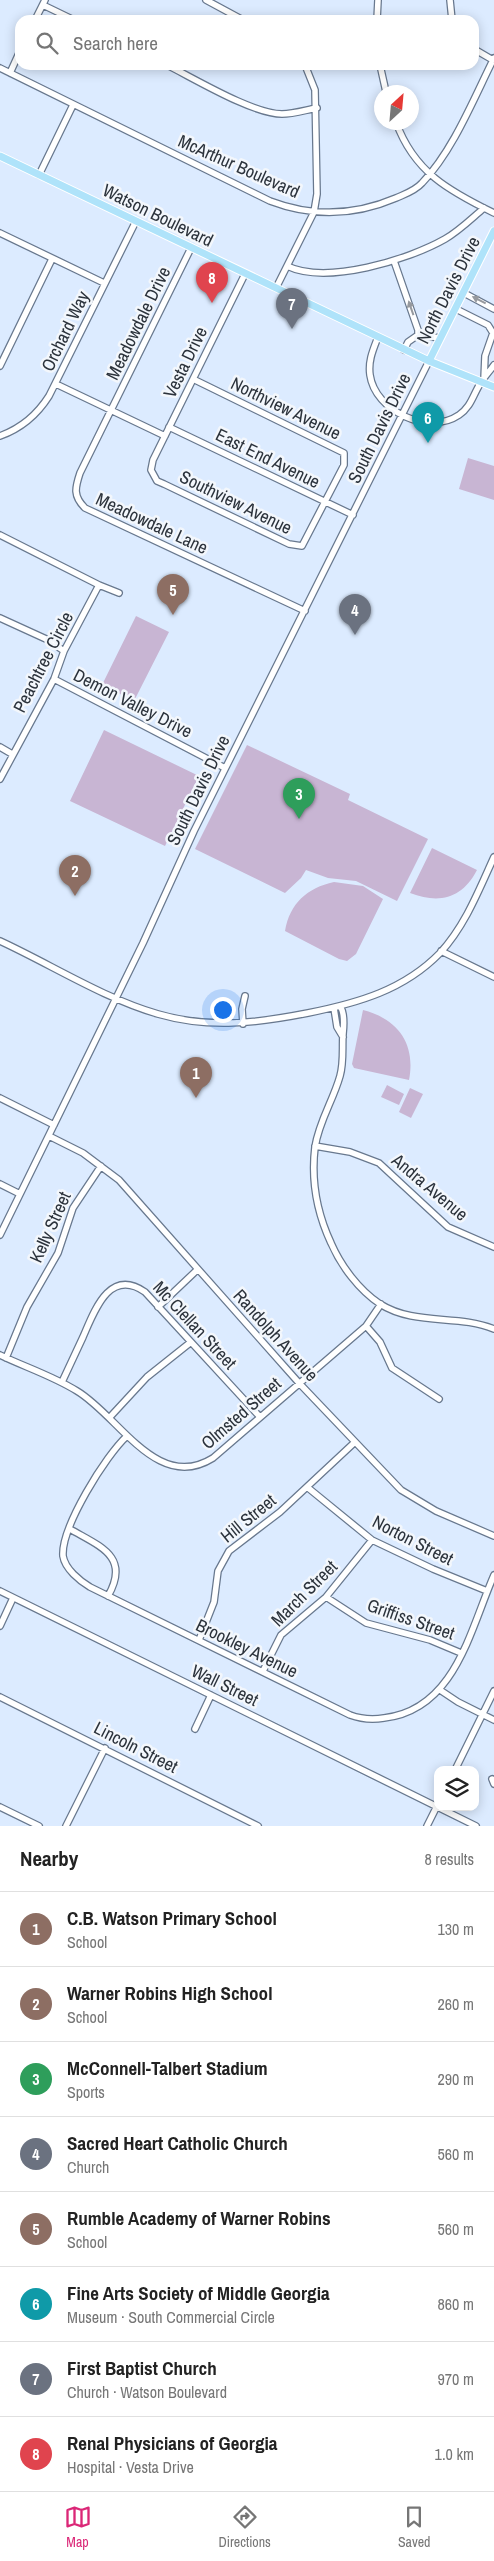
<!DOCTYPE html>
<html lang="en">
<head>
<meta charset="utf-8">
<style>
	body { margin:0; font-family:"Archivo Narrow",sans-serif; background:#f2f2f2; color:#222 }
	.controls { position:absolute; right:15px; bottom:15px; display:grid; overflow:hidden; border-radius:10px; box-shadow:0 2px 12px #0003 }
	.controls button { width:45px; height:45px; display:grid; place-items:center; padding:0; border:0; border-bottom:1px solid #e0e0e0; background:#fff; color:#222; font:25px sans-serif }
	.compass { position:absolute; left:374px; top:85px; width:45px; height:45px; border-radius:50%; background:#fff; box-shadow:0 2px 12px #0003; rotate:26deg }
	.you { position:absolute; left:222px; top:1009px; width:18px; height:18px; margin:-12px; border:4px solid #fff; border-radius:50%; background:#1a73e8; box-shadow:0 0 0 8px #1a73e833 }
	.badge { display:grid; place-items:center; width:32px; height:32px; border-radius:50%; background:#db2777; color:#fff; font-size:16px; font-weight:700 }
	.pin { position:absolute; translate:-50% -41px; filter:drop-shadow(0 1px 2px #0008) }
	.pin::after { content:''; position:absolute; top:26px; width:18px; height:15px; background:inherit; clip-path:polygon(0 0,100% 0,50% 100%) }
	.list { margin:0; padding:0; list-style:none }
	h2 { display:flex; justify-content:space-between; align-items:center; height:65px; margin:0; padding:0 20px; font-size:21px }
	h2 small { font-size:16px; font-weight:400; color:#767676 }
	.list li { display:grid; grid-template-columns:32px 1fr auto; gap:15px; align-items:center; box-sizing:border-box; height:75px; padding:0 20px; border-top:1px solid #e0e0e0 }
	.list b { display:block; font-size:19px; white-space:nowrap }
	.list p { margin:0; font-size:16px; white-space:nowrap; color:#767676 }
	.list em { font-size:16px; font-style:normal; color:#767676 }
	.icon { flex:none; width:28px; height:28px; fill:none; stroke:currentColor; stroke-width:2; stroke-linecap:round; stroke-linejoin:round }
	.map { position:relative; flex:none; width:494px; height:1826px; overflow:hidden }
	.search { position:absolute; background:#fff; box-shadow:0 2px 12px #0003; left:15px; right:15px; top:15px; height:55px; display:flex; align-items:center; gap:12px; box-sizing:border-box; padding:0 18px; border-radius:15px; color:#767676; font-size:19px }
	.sheet { height:665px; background:#fff }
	nav { display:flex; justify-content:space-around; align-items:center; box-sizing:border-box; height:70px; border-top:1px solid #e0e0e0; background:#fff; font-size:14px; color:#767676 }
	nav a { display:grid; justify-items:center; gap:2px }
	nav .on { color:#db2777 }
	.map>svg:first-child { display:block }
</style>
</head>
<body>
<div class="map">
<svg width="494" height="1826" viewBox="0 0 494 1826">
	<rect width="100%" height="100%" fill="#dcebff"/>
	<path fill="#c8b5d3" d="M468 458 494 466V500L459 489Z
		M136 616 169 632 134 701 102 685Z
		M104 730 199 776 165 846 70 801Z
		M247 745 350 794 348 800 428 839 397 901 356 881 328 878 306 870 301 878 285 893 195 849Z
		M432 848 477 870C462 899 439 904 410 893Z
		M334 882 363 886 383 899 356 954 347 961 339 959 285 931C290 903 307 888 334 882Z
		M363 1010C398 1019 416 1044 409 1080L354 1068 352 1064Z
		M387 1085 404 1094 399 1105 381 1097Z
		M410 1088 423 1094 411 1118 399 1112Z"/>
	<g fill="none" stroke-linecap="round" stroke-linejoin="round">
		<defs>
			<path id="minor" d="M206 0 243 20
				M450 0 452 20
				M43 5 74 20
				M35 20 45 0
				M377 20 378 0
				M474 49 493 60
				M167 65C195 79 253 114 282 114 293 114 306 110 317 108
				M380 65 386 92
				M0 68 270 201C312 217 354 216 396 198 405 194 415 191 422 183 453 151 474 98 494 58
				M10 73 20 51
				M396 122C414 172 449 191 494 213
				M39 175 73 105
				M0 233 104 283
				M191 248 80 473C75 488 73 496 85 508L305 611
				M394 261 418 330V335L408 342 404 350
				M287 266C327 285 408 260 445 239 459 231 471 219 484 208
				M276 288 314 212 317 194 315 90 305 65
				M464 293 494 309
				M456 309 488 325 493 333 485 356 484 379
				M418 335 440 338
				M378 337C373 350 368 361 370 375 375 411 428 436 459 415 471 407 473 395 480 384 484 377 490 371 494 365
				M0 366 52 259
				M193 379 344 453V465L302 546 289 544 164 484 157 481 151 470 153 460 245 274
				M56 384 165 436
				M169 427 353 515
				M0 436C22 428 37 415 49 396L136 221
				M0 535 99 585 64 651 54 679 0 779
				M99 585 119 593
				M0 618 46 639 64 651
				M54 679 225 768
				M0 747 12 754
				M0 941C52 965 103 998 158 1014 210 1029 257 1023 308 1013 358 1003 404 990 440 953 465 926 479 890 494 857
				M441 951 494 977
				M340 1006C345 1013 344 1025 343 1034 342 1048 344 1062 340 1076 333 1101 319 1121 315 1147 311 1180 317 1213 331 1243 341 1266 359 1290 380 1304 415 1326 458 1314 494 1329
				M334 1008 337 1027 343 1037
				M243 1024 242 1009 245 996
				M0 1098 54 1125
				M49 1136 83 1153 119 1180 299 1383 401 1490 436 1511 494 1536
				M315 1146 350 1152 379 1163 448 1227 494 1247
				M0 1184 20 1194
				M0 1235 143 943 194 831 429 361
				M158 1307 197 1270
				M366 1326 380 1342 392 1368 439 1399
				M0 1355C25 1367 53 1376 77 1391 119 1416 157 1493 213 1458L366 1326 381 1304
				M6 1358 27 1307 58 1253 73 1208 101 1166
				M62 1382C69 1367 76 1352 83 1337 94 1312 109 1267 145 1292L260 1417
				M110 1417 147 1377 191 1342
				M127 1436C106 1455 61 1527 63 1556 65 1569 80 1581 90 1587L350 1715C361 1719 372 1720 384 1718 455 1710 470 1630 494 1575
				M307 1487 372 1540 433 1569 487 1591
				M70 1529C99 1546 131 1556 108 1596
				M0 1591 476 1826
				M326 1597 366 1623 430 1640 461 1653
				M0 1626 13 1598
				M199 1640 214 1602 218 1571 229 1551 280 1512 355 1442
				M263 1671 281 1635 326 1597 372 1540
				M440 1690 458 1702 494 1720
				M0 1697 258 1826
				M195 1729 211 1695
				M455 1770 494 1691
				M492 1779 494 1784
				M0 1807 39 1826
				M66 1826 105 1748
				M427 1826 437 1806"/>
			<path id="major" d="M0 156 429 361 494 387
				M429 361 494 231"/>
		</defs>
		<use href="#minor" stroke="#68788e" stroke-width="8"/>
		<use href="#major" stroke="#fff" stroke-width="9"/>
		<use href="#minor" stroke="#fff" stroke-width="5.5"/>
		<use href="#major" stroke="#afe3fa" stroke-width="7"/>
	</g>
	<defs><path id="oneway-solid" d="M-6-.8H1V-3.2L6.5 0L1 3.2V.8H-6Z" transform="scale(1.25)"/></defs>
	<g fill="#96999e">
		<use href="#oneway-solid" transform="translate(479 300) rotate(-153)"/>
		<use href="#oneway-solid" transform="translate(411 308) rotate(-109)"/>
	</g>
	<g text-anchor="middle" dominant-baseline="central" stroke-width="5" stroke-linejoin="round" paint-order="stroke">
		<g font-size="18" fill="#2c333c" stroke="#f3f7fc">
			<text transform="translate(239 166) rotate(24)">McArthur Boulevard</text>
			<text transform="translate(158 215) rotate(26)">Watson Boulevard</text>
			<text transform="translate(448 290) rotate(-63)">North Davis Drive</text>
			<text transform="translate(138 323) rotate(-64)">Meadowdale Drive</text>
			<text transform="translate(65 331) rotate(-64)">Orchard Way</text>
			<text transform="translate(185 362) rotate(-64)">Vesta Drive</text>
			<text transform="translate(286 408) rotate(26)">Northview Avenue</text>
			<text transform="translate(379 428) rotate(-64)">South Davis Drive</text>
			<text transform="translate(268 458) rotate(26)">East End Avenue</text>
			<text transform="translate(236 502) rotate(26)">Southview Avenue</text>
			<text transform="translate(152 523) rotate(25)">Meadowdale Lane</text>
			<text transform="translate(43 662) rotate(-63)">Peachtree Circle</text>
			<text transform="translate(133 703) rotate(27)">Demon Valley Drive</text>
			<text transform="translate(198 790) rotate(-64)">South Davis Drive</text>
			<text transform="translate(430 1187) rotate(40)">Andra Avenue</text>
			<text transform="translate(50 1227) rotate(-66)">Kelly Street</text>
			<text transform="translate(195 1325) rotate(47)">Mc Clellan Street</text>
			<text transform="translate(276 1335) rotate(48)">Randolph Avenue</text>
			<text transform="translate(241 1413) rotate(-41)">Olmsted Street</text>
			<text transform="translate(248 1518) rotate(-39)">Hill Street</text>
			<text transform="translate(413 1540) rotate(27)">Norton Street</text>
			<text transform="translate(304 1593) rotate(-45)">March Street</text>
			<text transform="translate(411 1619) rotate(19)">Griffiss Street</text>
			<text transform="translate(247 1648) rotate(26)">Brookley Avenue</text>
			<text transform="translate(225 1685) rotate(26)">Wall Street</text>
			<text transform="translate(136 1747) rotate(27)">Lincoln Street</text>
		</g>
	</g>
</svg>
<div class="controls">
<button><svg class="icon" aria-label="layers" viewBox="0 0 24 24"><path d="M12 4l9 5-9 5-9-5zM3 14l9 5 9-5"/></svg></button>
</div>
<svg class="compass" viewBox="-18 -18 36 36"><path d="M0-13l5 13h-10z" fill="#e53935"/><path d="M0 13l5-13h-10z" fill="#767676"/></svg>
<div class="you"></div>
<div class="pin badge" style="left:196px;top:1098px;background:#8d6e63">1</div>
<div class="pin badge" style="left:75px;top:896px;background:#8d6e63">2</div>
<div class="pin badge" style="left:299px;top:819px;background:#2e9e5b">3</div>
<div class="pin badge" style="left:355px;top:635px;background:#6b7280">4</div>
<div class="pin badge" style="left:173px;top:615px;background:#8d6e63">5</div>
<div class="pin badge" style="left:428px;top:443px;background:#0f9aa8">6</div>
<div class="pin badge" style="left:292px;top:329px;background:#6b7280">7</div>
<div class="pin badge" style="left:212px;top:303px;background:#e0444e">8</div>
<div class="search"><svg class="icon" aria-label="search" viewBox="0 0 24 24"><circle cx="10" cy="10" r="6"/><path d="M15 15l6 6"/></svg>Search here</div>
</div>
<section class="sheet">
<h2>Nearby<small>8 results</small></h2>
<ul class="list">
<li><span class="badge" style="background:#8d6e63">1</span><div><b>C.B. Watson Primary School</b><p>School</p></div><em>130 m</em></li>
<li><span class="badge" style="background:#8d6e63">2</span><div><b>Warner Robins High School</b><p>School</p></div><em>260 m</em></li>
<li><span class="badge" style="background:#2e9e5b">3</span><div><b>McConnell-Talbert Stadium</b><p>Sports</p></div><em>290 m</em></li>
<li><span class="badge" style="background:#6b7280">4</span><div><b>Sacred Heart Catholic Church</b><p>Church</p></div><em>560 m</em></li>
<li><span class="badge" style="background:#8d6e63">5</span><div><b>Rumble Academy of Warner Robins</b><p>School</p></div><em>560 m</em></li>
<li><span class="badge" style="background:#0f9aa8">6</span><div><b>Fine Arts Society of Middle Georgia</b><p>Museum · South Commercial Circle</p></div><em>860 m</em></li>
<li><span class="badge" style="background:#6b7280">7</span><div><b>First Baptist Church</b><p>Church · Watson Boulevard</p></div><em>970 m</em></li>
<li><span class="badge" style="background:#e0444e">8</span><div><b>Renal Physicians of Georgia</b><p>Hospital · Vesta Drive</p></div><em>1.0 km</em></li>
</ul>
</section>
<nav>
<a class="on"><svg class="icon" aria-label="map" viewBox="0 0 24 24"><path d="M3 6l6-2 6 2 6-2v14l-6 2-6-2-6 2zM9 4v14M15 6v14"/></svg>Map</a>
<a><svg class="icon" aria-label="directions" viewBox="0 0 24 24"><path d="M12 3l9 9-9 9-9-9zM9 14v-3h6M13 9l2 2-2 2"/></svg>Directions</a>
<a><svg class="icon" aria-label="saved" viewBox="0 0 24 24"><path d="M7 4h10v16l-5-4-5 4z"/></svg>Saved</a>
</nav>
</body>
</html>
